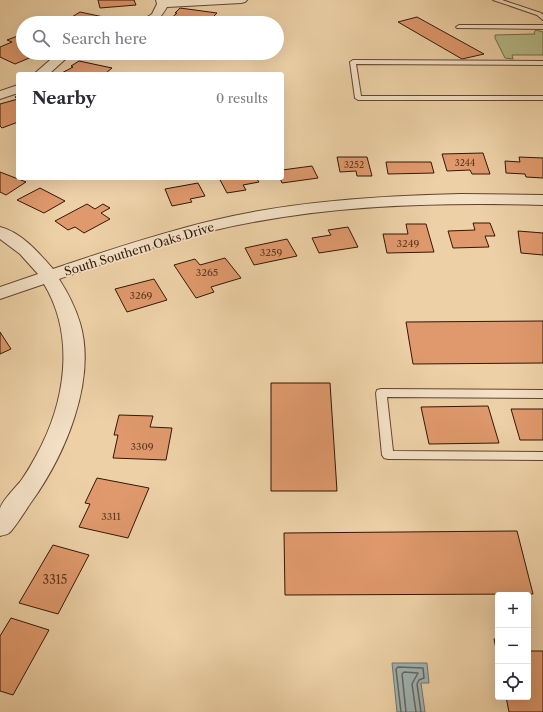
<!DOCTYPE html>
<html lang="en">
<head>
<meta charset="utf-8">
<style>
	body { margin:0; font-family:"Libre Caslon Text",serif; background:#f2f2f3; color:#2b2b33 }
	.controls { position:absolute; right:12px; bottom:12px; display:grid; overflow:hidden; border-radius:4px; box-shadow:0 4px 16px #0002 }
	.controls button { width:36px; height:36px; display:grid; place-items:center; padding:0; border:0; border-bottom:1px solid #e1e1e2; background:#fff; color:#2b2b33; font:20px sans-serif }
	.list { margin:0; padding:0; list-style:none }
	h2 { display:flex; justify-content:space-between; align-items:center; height:52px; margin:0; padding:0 16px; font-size:17px }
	h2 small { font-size:13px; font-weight:400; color:#7c7c81 }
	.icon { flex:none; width:22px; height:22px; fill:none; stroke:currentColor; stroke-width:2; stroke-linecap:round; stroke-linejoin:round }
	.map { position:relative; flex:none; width:543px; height:712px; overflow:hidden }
	.search { position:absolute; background:#fff; box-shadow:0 4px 16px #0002; left:16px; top:16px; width:268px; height:44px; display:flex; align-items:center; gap:10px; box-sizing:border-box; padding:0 14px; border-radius:22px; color:#7c7c81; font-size:15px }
	.panel { position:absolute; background:#fff; box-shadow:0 4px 16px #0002; left:16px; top:72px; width:268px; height:108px; border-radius:4px }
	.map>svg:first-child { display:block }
</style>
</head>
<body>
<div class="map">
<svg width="543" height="712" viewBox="0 0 543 712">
	<rect width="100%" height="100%" fill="#edd0a6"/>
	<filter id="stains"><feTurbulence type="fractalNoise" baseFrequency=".005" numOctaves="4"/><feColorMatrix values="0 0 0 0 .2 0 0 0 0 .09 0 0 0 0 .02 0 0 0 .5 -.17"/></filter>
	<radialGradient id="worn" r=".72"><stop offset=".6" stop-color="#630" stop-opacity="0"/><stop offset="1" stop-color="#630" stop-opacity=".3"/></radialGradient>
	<path fill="#b5bc89" stroke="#746a48" d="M536 30 543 32V55H512L513 59 505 58 495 38V35L535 34 534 32Z"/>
	<path fill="#9eb4b3" stroke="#73756f" d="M392 663H427L429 683H421L425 712H397Z"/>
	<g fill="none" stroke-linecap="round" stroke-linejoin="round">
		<path stroke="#68665e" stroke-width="1.5" d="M401 712 396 669 398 667 423 668 424 678 419 680 417 684 421 712
			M406 712 402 674 404 672 418 673 412 684 416 712"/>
	</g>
	<path fill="#df996c" stroke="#331708" d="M98 0H134L136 5 100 8Z
		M180 8 217 13 207 23H163H166L177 13H175Z
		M80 12 113 19 106 23H54L60 19 67 20Z
		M417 17 484 54 462 59 398 22Z
		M23 34V53H41L15 64 0 57V47L12 42 7 40Z
		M120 53H145L131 58Z
		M79 61 112 68 106 73 112 74H60L73 67 71 66Z
		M18 96V122L2 128 0 126V104L18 99 15 97Z
		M483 153 490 174H472L470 170 447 171 442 154Z
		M337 157H367L372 176H357L356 171 340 172Z
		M519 157 543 158V178L526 177 525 174 506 173 505 161 520 162Z
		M386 162H431L434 173 388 174Z
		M312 166 318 178 282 183 280 178H282V170Z
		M0 172 26 182 6 195 0 192Z
		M219 178H256L259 182 243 185 246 190 227 193Z
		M198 183 205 196 190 199 192 202 172 206 165 189Z
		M40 188 65 201 44 213 17 200Z
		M87 204 95 209 103 204 110 208 101 213 110 219 84 233 75 227 68 230 55 221Z
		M473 223H490L495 236H485L489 247 453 248 448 231 475 230Z
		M406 224H426L434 252 387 253 383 234H408Z
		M348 227 358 247 319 253 312 238 331 235 328 230Z
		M518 231 543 233V255L521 253Z
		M287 239 297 256 254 265 245 248Z
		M225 258 241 278 211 287 214 292 196 298 174 265 195 259 200 265Z
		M154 279 167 300 127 312 115 289Z
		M543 321V363L413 364 406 322Z
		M0 332 11 349 0 354Z
		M271 383H330L337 491H271Z
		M488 406 499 443 429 444 421 407Z
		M511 409H543V440H520Z
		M119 415 153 416 150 427 172 428 166 460 113 458 118 435H114Z
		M97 478 149 488 128 538 79 527 90 504 85 503Z
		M517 531 533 594 285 595 284 533Z
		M53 545 89 555 58 614 19 603Z
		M11 618 49 630 13 695 0 691V636Z
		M494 639H498V659Z
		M528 651H543V712H509L506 697H528Z"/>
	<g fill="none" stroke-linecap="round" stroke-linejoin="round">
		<defs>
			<path id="service" d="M493 0H502L541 13 543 15V20L537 15Z
				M459 25H543V29L457 28 456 27Z
				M353 60 543 61V65L356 64 361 96H543V100H358L355 98 350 62Z
				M381 389 543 390V398L387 397 393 451 543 452V460L388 459 384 458 382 455 376 393 377 390Z"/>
			<path id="minor" d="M156 0H247L245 2 241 3 167 7C158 22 155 23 138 23L152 14 157 4Z
				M58 53H72L49 74H34Z
				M18 85V93L0 99V91Z
				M461 194 543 195V205C433 202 322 205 215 230 162 243 111 261 59 279 68 293 75 307 80 323 97 380 65 455 32 501 27 508 15 528 9 533 7 535 2 535 0 536 0 528 0 517 0 509 1 502 15 488 20 482 26 474 31 465 36 456 65 404 76 337 44 284L0 299V287L38 274 20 254 0 239V227C21 232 39 253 53 269 106 251 160 233 215 220 295 201 378 196 461 194Z"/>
		</defs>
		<use href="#service" stroke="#624530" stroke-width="2"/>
		<use href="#minor" stroke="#624530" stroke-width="2"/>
		<use href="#service" fill="#f3e0c5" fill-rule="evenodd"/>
		<use href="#minor" fill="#f3e0c5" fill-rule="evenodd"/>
	</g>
	<g text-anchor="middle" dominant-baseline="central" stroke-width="3.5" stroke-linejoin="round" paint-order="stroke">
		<g font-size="9" fill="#5e3821">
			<text x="465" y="162">3244</text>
			<text x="354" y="164">3252</text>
		</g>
		<g font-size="10" fill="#5e3821">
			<text x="408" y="243">3249</text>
			<text x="271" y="252">3259</text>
			<text x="207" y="272">3265</text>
			<text x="141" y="295">3269</text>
			<text x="142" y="446">3309</text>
			<text x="111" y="516">3311</text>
		</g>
		<g font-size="12" fill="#331708" stroke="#f3e0c5">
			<text transform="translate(139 249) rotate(-17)">South Southern Oaks Drive</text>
		</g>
		<g font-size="12" fill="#5e3821">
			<text x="55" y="579">3315</text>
		</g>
	</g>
	<rect width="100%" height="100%" filter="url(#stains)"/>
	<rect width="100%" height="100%" fill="url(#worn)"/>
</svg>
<div class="controls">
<button>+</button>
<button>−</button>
<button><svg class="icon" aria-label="locate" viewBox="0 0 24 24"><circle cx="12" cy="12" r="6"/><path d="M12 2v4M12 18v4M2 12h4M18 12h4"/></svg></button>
</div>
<div class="search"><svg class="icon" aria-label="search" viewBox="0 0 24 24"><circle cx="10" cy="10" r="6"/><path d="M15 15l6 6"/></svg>Search here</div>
<section class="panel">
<h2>Nearby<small>0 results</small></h2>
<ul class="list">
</ul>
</section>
</div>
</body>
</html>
